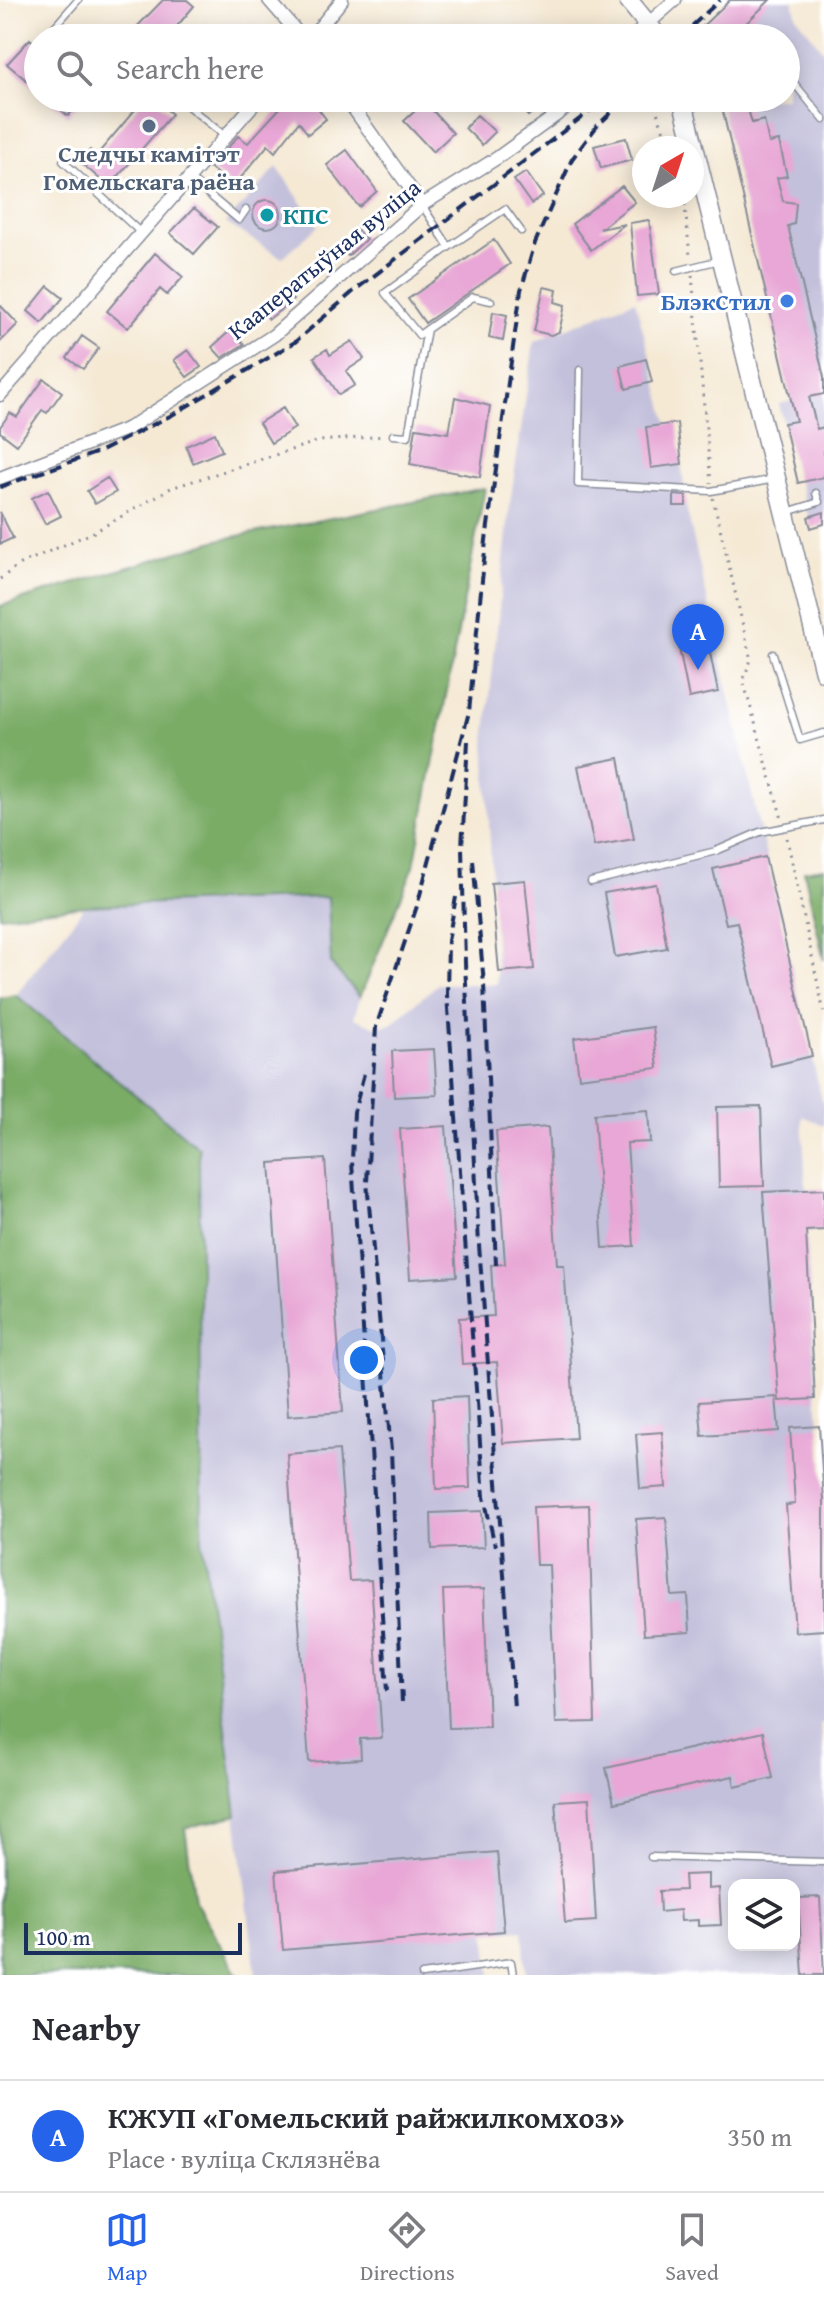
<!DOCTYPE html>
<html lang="en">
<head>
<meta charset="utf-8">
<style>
	body { margin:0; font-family:"Gentium Book Plus",serif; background:#f2f2f3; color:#2b2b33 }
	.controls { position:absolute; right:24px; bottom:24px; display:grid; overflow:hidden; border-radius:16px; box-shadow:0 4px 20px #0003 }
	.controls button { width:72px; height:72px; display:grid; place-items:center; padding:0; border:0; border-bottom:2px solid #e1e1e2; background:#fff; color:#2b2b33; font:40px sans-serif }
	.compass { position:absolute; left:632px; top:136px; width:72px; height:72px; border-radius:50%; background:#fff; box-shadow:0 4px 20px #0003; rotate:39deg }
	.scale { position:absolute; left:24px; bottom:20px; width:218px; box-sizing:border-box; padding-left:8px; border:4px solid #1b2f5e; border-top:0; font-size:22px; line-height:28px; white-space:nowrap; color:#1b2f5e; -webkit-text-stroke:6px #fff; paint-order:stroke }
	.you { position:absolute; left:364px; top:1360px; width:28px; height:28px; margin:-20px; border:6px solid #fff; border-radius:50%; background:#1a73e8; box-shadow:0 0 0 12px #1a73e833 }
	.badge { display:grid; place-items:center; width:52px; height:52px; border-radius:50%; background:#2563eb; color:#fff; font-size:26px; font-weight:700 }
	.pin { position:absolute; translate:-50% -66px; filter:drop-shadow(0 2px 4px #0008) }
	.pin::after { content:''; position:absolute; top:42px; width:28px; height:24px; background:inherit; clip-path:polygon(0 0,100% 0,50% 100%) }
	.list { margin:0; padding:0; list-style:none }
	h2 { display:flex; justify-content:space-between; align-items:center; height:104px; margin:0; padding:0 32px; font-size:34px }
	h2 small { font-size:26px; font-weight:400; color:#7c7c81 }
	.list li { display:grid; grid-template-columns:52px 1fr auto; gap:24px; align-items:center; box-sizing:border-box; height:112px; padding:0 32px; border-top:2px solid #e1e1e2 }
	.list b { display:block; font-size:30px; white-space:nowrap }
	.list p { margin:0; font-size:26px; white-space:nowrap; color:#7c7c81 }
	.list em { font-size:26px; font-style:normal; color:#7c7c81 }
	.icon { flex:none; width:44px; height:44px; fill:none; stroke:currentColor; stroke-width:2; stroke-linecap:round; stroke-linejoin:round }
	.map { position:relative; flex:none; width:824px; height:1975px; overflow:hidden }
	.search { position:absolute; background:#fff; box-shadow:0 4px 20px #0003; left:24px; right:24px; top:24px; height:88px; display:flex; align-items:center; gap:20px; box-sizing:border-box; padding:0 28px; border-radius:44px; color:#7c7c81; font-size:30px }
	.sheet { height:216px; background:#fff }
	nav { display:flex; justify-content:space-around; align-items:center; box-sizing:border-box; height:112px; border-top:2px solid #e1e1e2; background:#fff; font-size:22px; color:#7c7c81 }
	nav a { display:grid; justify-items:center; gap:4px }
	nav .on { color:#2563eb }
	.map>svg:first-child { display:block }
</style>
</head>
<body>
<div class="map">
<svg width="824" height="1975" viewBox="0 0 824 1975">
	<rect width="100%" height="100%" fill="#fff"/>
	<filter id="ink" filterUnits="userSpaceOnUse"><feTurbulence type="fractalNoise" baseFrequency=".0125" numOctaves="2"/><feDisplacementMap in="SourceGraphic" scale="16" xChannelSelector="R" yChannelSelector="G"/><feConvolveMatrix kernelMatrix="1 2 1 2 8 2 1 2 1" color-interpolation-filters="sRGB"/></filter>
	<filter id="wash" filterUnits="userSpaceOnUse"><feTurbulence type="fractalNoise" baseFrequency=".006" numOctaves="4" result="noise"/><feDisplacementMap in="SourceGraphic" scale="32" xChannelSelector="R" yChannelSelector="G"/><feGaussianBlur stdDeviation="1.8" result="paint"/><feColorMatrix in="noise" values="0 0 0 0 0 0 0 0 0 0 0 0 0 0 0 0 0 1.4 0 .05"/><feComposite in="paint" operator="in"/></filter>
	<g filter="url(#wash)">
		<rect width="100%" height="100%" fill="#f5e9d4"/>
		<path fill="#c3c0db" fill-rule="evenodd" d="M730 0H793L797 17 824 52V524L811 528 779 404 792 401 719 98H786V38H690Z
			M277 167 318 226 282 258 226 223Z
			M635 300 668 424 677 423 686 506 824 1109V1125L802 1116 806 1189H824V1230L806 1232 824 1500V1723L820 1724 824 1755V1975H526L523 1930 486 1933 491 1975H256L202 1540 199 1148 16 995 85 906 328 897 331 964 360 997 354 1018 376 1027 391 1024 438 984H497L485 742 510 503 534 342ZM734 1885H794V1945H734Z"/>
		<path fill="#7aac66" stroke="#4a6e62" stroke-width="2" d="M485 488 414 866 360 997 331 964 328 897 85 906 0 916V606L218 540Z
			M824 868V960L804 871Z
			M16 995 199 1148 202 1540 237 1815 185 1828 195 1901 238 1975H0V998Z"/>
		<g id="blocks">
			<path fill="#e8a7d6" d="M163 0H187L194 6 167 38H126Z
				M730 0H770L731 38H690Z
				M30 39 38 46V90L7 64Z
				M47 98H84L68 116Z
				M145 98H153L172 114 109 187 80 162 90 150 96 156Z
				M296 98H310L326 119 308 134 299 122 275 152 268 145 233 187 210 168 238 136 248 143 280 108Z
				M512 98H549L528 116Z
				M425 102 453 133 433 152 404 121Z
				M746 102 752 123 764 120 769 143 779 141 787 176 777 178 783 201 796 203 794 224 788 226 824 377V394L809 397 817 429 824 427V477L798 483 784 423 796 421 722 108Z
				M477 115 495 132 482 145 465 128Z
				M626 138 632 160 601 168 594 146Z
				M347 150 377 191 359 207 327 165Z
				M526 172 543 196 531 204 514 180Z
				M622 186 635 202 600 229 625 224 591 250 572 224Z
				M253 214a14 14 0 1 1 28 0a14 14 0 1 1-28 0Z
				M194 208 218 227 194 254 170 233Z
				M649 220 659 294 637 296 630 223Z
				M356 229 366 239 348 256 339 246Z
				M494 240 510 264 425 323 408 299Z
				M155 253 183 277 167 295 160 289 128 328 107 311Z
				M48 286 63 298 42 323 28 311Z
				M544 287 557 290 555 302 565 305 559 332 551 335 534 331Z
				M284 289 293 300 269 319 260 308Z
				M0 305 18 324 0 342Z
				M493 312 507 315 503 341 489 338Z
				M231 330 244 344 222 358 212 347Z
				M82 336 99 348 83 369 67 358Z
				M352 341 364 359 346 371 355 385 339 395 314 357 327 349 330 355Z
				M188 350 201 367 187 377 174 360Z
				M646 359 652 382 626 389 620 366Z
				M44 379 62 392 47 413 42 410 17 445 0 432V427L10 413 17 417Z
				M455 397 490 406 480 477 410 464 416 428 449 433Z
				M283 408 295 428 271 443 259 423Z
				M677 423 682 464 651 468 646 427Z
				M215 433 222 451 193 463 186 446Z
				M107 478 116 492 95 504 87 491Z
				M48 490 61 516 45 524 32 498Z
				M674 495 686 496V506H674Z
				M0 512 13 538 0 544Z
				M824 512V524L811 528 808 517Z
				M708 643 718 692 689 698 679 648Z
				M619 758 634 839 594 846 578 766Z
				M765 857 812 1056 771 1066 737 922 726 924 713 869Z
				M525 880 534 969 499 972 491 883Z
				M656 884 667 948 615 957 604 893Z
				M653 1027 658 1068 579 1078 574 1038Z
				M434 1049 437 1095 394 1097 392 1051Z
				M761 1106 764 1186 719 1187 717 1107Z
				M648 1110 650 1142 627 1143 634 1246 603 1248 594 1114Z
				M446 1126 457 1276 410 1279 400 1129Z
				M548 1127 557 1265H564L576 1438 503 1443 497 1362 462 1364 459 1318 494 1316 491 1265 505 1264 496 1131Z
				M325 1159 343 1412 288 1416 270 1163Z
				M824 1189V1230L806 1231 815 1399 779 1401 763 1192Z
				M467 1396 470 1488 436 1489 433 1398Z
				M776 1397 779 1431 702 1436 699 1402Z
				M819 1426 824 1500V1630L795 1632 786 1505 795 1504 790 1428Z
				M662 1432 666 1487 640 1489 636 1434Z
				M339 1450 349 1581 371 1580 382 1738 360 1739 361 1759 309 1762 287 1454Z
				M589 1505 595 1722 556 1723 549 1565H536L533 1507Z
				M482 1511 484 1547 432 1549 431 1513Z
				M666 1517 672 1596 688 1595 690 1632 644 1635 636 1519Z
				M484 1589 489 1727 449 1728 443 1590Z
				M763 1732 773 1778 735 1787 733 1776 614 1803 606 1768Z
				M589 1799 596 1921 565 1923 555 1801Z
				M497 1852 504 1931 283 1950 276 1871Z
				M708 1874V1889L719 1888 721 1925 698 1926V1920L681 1921 680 1910 660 1912 659 1891 685 1890 684 1875Z
				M820 1897 824 1975H803L798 1898Z"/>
		</g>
	</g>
	<g filter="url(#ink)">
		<use href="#blocks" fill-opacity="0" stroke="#888c99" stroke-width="2"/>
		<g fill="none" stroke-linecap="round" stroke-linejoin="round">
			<defs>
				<path id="service" d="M56 38 50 32 78 0
					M786 73 824 120
					M178 98 225 136
					M686 110 718 98
					M63 161 141 233
					M189 178 239 220 246 210
					M422 205 449 247 505 209 521 231
					M449 247 385 293 419 335 473 297 491 301
					M676 271 720 260
					M580 370 578 484 711 491 775 479
					M393 435 408 436 427 329
					M787 512 819 502 816 493
					M773 654 800 740 824 733
					M591 882 716 851 760 832 824 820
					M651 1857 824 1862
					M422 1975 511 1962 513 1975"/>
				<path id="minor" d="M269 0 302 38
					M311 38 342 0
					M632 38 675 0
					M346 98 422 205
					M0 395 259 98
					M0 478 129 428 274 335 422 205 497 158 580 98"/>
				<path id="secondary" d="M628 0 659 38
					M682 98 824 672"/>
			</defs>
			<use href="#service" stroke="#888c99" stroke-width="9"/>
			<use href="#minor" stroke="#888c99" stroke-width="15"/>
			<use href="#secondary" stroke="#888c99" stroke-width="21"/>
			<path stroke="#888c99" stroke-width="3" stroke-dasharray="2 6" stroke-linecap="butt" d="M652 98 670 148
				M684 196 690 256
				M692 275 711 483
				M713 498 751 660 743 680 782 819
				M0 579 20 564 94 532 171 488 319 441 385 436
				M787 838 824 1013"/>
			<use href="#service" stroke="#fff" stroke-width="6"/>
			<use href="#minor" stroke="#fff" stroke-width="12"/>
			<use href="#secondary" stroke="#fff" stroke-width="18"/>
			<path stroke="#1b2f5e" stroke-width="4" stroke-dasharray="12 6" stroke-linecap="butt" d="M679 38 720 0
				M0 487 101 451 172 415 295 342 354 291 607 98
				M468 741 462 847 465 963 479 1245 514 1707
				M473 860 484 984 496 1265
				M456 897 448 941 447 995 484 1497 495 1546
				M364 1074 354 1112 352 1162 387 1691
				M402 1702 391 1451 367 1182 376 1027 417 906 469 712 486 540 521 290 535 243 572 159 597 126 627 98"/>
		</g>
	</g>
	<circle fill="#5c6f8a" stroke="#fff" stroke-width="3" cx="149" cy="126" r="8"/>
	<circle fill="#0f9aa8" stroke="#fff" stroke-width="3" cx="267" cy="215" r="8"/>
	<circle fill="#3f7fe0" stroke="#fff" stroke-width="3" cx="787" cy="301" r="8"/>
	<g text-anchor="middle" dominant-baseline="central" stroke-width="6" stroke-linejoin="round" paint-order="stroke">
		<g font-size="24" font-weight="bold" fill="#4e5e75" stroke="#fff">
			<text x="149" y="153">Следчы камітэт<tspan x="149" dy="28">Гомельскага раёна</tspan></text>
		</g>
		<g font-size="24" font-weight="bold" fill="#0d838f" stroke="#fff" text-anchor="start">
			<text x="283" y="215">КПС</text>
		</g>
		<g font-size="24" fill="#1b2f5e" stroke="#fff">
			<text transform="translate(324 259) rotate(-39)">Кааператыўная вуліца</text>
		</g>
		<g font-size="24" font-weight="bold" fill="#366cbe" stroke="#fff" text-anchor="end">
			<text x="771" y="301">БлэкСтил</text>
		</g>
	</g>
</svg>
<div class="controls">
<button><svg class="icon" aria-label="layers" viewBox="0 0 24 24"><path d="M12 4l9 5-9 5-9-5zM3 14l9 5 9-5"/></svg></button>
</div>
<svg class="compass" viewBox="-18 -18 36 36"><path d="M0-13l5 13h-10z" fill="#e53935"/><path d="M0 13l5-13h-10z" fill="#7c7c81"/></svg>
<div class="scale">100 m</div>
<div class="you"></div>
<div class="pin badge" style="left:698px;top:670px">A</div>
<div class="search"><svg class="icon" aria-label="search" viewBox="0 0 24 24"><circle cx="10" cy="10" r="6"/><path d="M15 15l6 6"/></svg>Search here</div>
</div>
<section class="sheet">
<h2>Nearby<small></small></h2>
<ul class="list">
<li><span class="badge">A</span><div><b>КЖУП «Гомельский райжилкомхоз»</b><p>Place · вуліца Склязнёва</p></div><em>350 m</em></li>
</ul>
</section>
<nav>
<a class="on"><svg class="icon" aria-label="map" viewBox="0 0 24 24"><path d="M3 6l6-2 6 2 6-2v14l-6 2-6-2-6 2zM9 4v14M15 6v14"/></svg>Map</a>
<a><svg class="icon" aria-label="directions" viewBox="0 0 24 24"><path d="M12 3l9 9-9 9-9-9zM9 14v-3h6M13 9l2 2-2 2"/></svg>Directions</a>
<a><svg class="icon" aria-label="saved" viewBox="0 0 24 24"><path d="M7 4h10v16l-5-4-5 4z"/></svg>Saved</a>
</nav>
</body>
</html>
